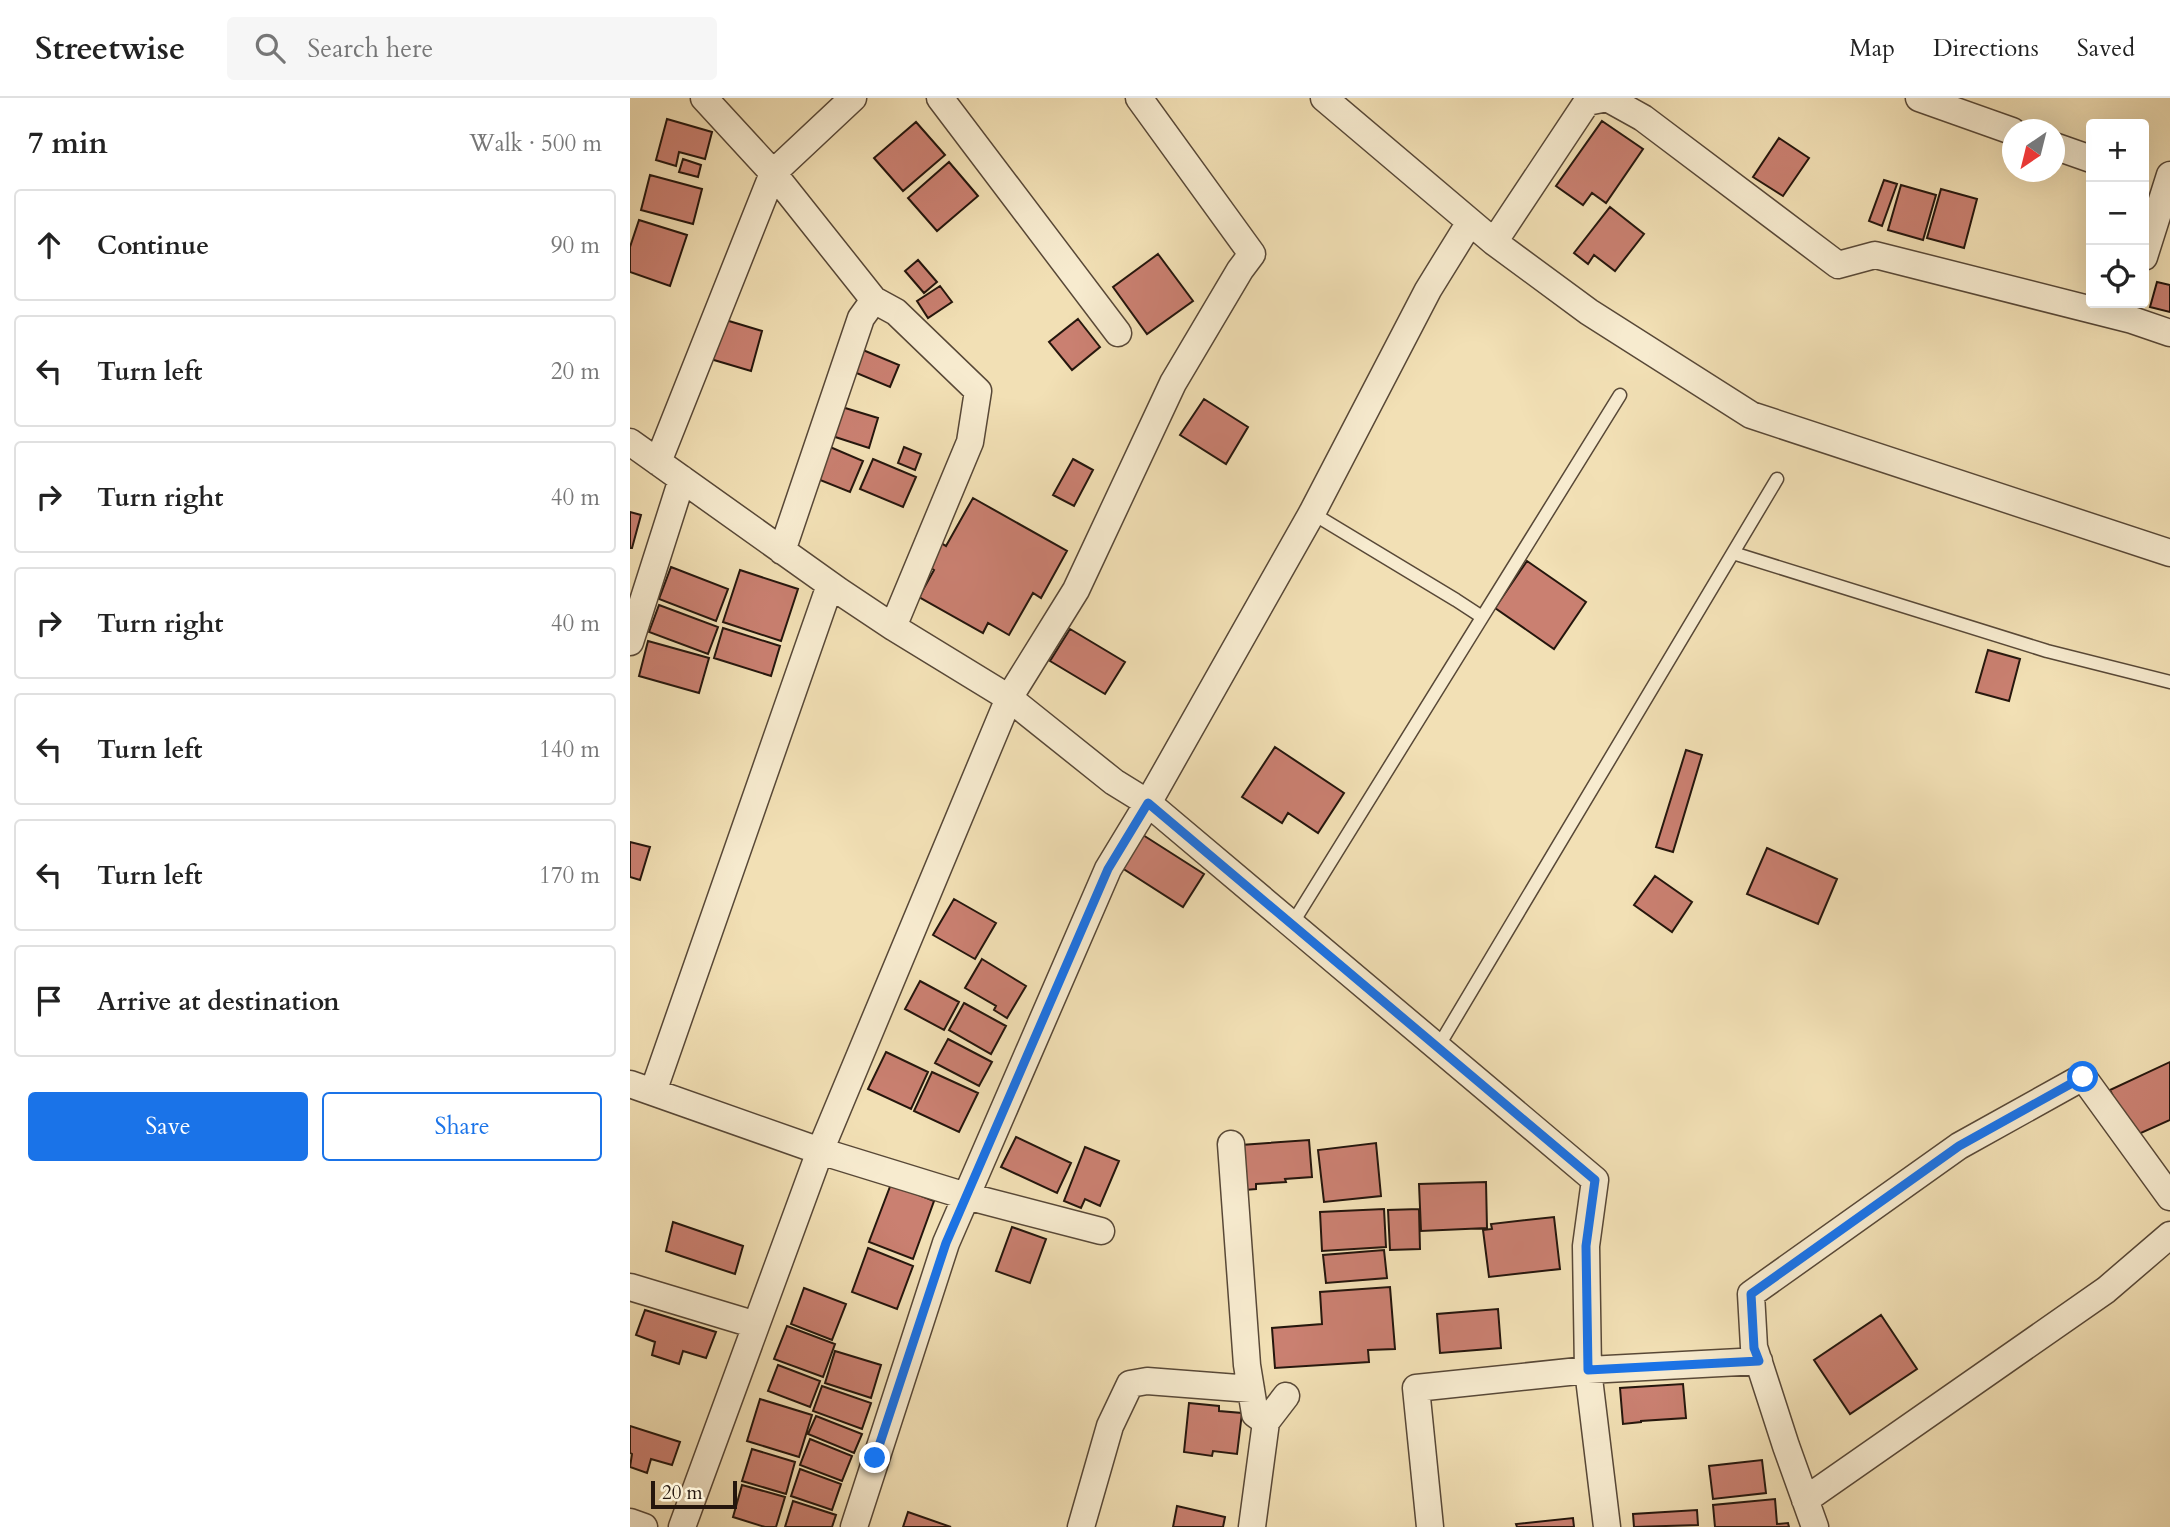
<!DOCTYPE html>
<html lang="en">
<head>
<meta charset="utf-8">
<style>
	body { margin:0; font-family:Cardo,serif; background:#f6f6f6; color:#222 }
	.controls { position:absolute; right:21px; top:21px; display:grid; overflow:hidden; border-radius:7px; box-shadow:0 7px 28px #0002 }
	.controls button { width:63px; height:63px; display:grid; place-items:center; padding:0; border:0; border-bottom:2px solid #e0e0e0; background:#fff; color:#222; font:35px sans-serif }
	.compass { position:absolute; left:1372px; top:21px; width:63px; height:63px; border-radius:50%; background:#fff; box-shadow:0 7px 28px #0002; rotate:215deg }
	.scale { position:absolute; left:21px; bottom:18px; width:86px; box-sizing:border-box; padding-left:7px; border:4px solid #25160d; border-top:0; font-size:19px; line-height:24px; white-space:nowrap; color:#25160d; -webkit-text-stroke:5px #f7ebcf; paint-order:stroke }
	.stop { position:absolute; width:21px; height:21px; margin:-16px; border:5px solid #1a73e8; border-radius:50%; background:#fff }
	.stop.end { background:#1a73e8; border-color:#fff; box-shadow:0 2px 7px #0008 }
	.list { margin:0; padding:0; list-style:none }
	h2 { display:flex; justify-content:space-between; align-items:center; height:91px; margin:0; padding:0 28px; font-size:30px }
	h2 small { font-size:23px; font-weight:400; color:#767676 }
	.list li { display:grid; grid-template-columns:46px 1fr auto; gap:21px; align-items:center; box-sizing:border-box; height:112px; margin:0 14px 14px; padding:0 14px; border:2px solid #e0e0e0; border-radius:7px }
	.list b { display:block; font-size:26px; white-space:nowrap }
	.list em { font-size:23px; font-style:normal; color:#767676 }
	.actions { display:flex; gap:14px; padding:21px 28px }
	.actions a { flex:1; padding:16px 0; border:2px solid #1a73e8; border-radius:7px; text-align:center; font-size:24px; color:#1a73e8 }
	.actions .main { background:#1a73e8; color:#fff }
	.icon { flex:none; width:38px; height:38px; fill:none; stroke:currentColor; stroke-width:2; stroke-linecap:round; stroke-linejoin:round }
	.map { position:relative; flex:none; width:1540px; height:1429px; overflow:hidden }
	header { display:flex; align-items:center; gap:42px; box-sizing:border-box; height:98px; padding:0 35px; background:#fff; border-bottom:2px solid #e0e0e0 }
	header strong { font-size:33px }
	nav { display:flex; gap:38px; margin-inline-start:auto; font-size:24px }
	.search { width:490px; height:63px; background:#f6f6f6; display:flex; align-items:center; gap:18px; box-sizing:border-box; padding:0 24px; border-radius:7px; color:#767676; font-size:26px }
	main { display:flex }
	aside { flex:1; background:#fff }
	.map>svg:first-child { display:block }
</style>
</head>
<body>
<header>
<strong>Streetwise</strong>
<div class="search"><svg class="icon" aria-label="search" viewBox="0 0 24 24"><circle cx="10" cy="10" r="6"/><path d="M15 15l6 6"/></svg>Search here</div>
<nav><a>Map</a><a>Directions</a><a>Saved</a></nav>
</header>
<main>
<aside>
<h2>7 min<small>Walk · 500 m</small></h2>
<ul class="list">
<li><svg class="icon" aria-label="ahead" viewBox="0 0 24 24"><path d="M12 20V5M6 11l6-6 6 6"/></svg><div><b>Continue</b></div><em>90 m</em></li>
<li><svg class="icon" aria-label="left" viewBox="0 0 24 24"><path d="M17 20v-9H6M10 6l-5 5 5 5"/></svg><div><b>Turn left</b></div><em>20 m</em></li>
<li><svg class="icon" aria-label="right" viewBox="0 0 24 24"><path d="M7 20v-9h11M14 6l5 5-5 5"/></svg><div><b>Turn right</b></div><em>40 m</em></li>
<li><svg class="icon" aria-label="right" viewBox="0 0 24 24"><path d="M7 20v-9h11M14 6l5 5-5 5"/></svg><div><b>Turn right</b></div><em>40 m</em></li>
<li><svg class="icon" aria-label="left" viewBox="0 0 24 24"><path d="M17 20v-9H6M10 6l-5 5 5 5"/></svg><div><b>Turn left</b></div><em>140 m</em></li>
<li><svg class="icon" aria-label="left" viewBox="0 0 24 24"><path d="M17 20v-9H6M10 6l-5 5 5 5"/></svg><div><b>Turn left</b></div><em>170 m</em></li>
<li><svg class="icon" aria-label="arrive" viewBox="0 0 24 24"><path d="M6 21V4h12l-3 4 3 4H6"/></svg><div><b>Arrive at destination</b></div></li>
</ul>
<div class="actions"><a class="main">Save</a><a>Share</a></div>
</aside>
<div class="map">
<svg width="1540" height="1429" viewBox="0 0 1540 1429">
	<rect width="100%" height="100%" fill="#f2e0b5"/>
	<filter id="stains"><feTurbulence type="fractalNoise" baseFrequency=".00286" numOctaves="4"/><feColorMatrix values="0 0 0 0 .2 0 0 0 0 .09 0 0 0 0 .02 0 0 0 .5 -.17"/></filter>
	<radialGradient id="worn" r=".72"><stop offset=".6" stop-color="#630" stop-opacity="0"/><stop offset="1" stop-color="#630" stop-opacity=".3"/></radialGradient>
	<path fill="#ca8071" stroke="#25160d" stroke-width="2" d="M37 21 82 34 75 61 49 54 46 68 26 62Z
		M972 23 1013 51 976 105 962 95 953 107 926 88Z
		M286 24 315 57 273 93 244 60Z
		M1149 40 1179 60 1153 98 1123 79Z
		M53 61 71 67 68 79 49 74Z
		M319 64 348 98 307 133 278 100Z
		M20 77 72 91 63 126 11 112Z
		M1254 82 1267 86 1252 128 1239 123Z
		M1271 87 1306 97 1293 142 1258 132Z
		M1311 91 1347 101 1334 150 1297 140Z
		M980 109 1014 136 985 173 964 157 958 166 944 155Z
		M9 122 57 137 40 188 0 174V149Z
		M528 156 563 203 517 236 483 189Z
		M288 162 307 184 294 195 275 173Z
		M1527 184 1540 187V214L1520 209Z
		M310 188 322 204 298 220 287 203Z
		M79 217 132 233 121 273 67 257Z
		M448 221 470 249 442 272 419 244Z
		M221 247 269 267 260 289 212 269Z
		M574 301 618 329 596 366 550 337Z
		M202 306 248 320 239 350 193 335Z
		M193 346 233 363 220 394 180 378Z
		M274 349 291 356 285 372 268 365Z
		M243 361 286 379 273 409 230 391Z
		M443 361 463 372 444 408 423 397Z
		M343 400 437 453 411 500 403 495 379 537 358 525 353 535 289 499 304 472 295 466 308 443 316 448Z
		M0 414 11 417 2 450H0Z
		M897 463 956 504 924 551 865 510Z
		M41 469 98 491 86 523 29 501Z
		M110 472 168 491 151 543 93 524Z
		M29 507 88 529 78 556 19 534Z
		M93 530 150 548 141 578 84 560Z
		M440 531 495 564 475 596 420 563Z
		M18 543 79 560 69 595 9 578Z
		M1358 552 1390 561 1379 603 1346 594Z
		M645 649 714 695 688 735 658 715 652 725 612 699Z
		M1056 652 1072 657 1043 754 1026 749Z
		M513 737 574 776 553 809 492 770Z
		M0 744 20 749 10 782 0 779Z
		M1137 750 1207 781 1188 826 1117 796Z
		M1025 778 1062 804 1042 834 1004 807Z
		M324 801 366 825 345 861 303 837Z
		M352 861 396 888 377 920 364 912 366 908 335 890Z
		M290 883 329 904 314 932 275 911Z
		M334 905 376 928 361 956 319 932Z
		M318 941 362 964 349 988 305 965Z
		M256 954 298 974 281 1011 238 991Z
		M1540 964V1022L1502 1039 1480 992Z
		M302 974 348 995 329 1034 284 1013Z
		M386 1039 441 1065 427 1095 371 1069Z
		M679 1042 682 1079 655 1081 656 1084 626 1086V1091L615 1092 611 1047Z
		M746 1045 751 1098 694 1104 688 1052Z
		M455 1049 489 1063 470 1108 455 1101 451 1110 434 1103Z
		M856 1084 857 1130 791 1133 789 1086Z
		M261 1086 304 1103 283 1161 239 1144Z
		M754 1111 756 1149 692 1153 690 1114Z
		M789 1111 790 1151 760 1152 758 1112Z
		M924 1119 930 1171 859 1179 853 1132 862 1131 861 1126Z
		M43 1124 113 1148 105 1176 36 1153Z
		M382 1129 416 1141 400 1185 366 1173Z
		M238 1150 283 1168 267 1211 222 1194Z
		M754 1152 757 1180 696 1185 693 1157Z
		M760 1189 765 1251 738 1252 739 1264 645 1270 642 1230 692 1226 690 1194Z
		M174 1190 216 1206 202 1242 161 1226Z
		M868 1211 871 1250 810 1255 807 1216Z
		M15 1212 86 1234 76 1260 53 1253 49 1266 22 1257 25 1244 6 1237Z
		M1251 1217 1287 1271 1220 1316 1184 1262Z
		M157 1228 205 1246 193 1279 144 1261Z
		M205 1253 251 1267 241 1300 195 1285Z
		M148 1267 190 1283 180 1309 138 1293Z
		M1053 1286 1056 1320 1011 1323V1324L993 1326 990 1290Z
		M192 1288 241 1305 232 1331 183 1313Z
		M130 1301 182 1317 169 1359 117 1343Z
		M559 1305 589 1308V1313L612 1315 607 1356 583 1353 582 1358 554 1354Z
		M186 1318 232 1336 224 1355 178 1336Z
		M0 1328 50 1344 42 1367 21 1361 17 1375 0 1369 2 1356 0 1355Z
		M180 1341 222 1358 212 1383 170 1367Z
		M122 1351 165 1364 156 1396 112 1383Z
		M1132 1362 1136 1395 1083 1401 1079 1368Z
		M170 1371 211 1386 202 1412 161 1398Z
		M112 1387 155 1399 146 1429H135L103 1419Z
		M1145 1401 1147 1426 1158 1425 1159 1429H1085L1083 1407Z
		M163 1403 206 1417 202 1429H155Z
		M547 1408 595 1419 593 1429H543Z
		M1067 1412 1068 1427 1004 1429 1003 1416Z
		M278 1414 321 1429H273Z
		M943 1420 944 1429H887L886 1426Z"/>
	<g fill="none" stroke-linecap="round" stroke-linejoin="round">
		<defs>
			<path id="lane" d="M682 415 826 502 852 519
				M1103 455 1417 553 1540 584
				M662 826 990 297
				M808 949 1147 381"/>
			<path id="street" d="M74 0 143 75 223 0
				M310 0 488 235
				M694 0 864 144 959 214 1121 317 1540 455
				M1289 0 1382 33
				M1424 48 1461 61
				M864 144 957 4 977 0 1013 20 1208 167 1245 157 1502 222 1540 235
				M1514 159 1540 77
				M0 344 209 493 263 529 379 600 484 684 518 705 965 1082 956 1148 958 1272 977 1429
				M28 364 143 75 244 202 266 214 348 293 340 344 263 529
				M152 453 231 220 244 202
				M0 544 52 381
				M0 986 190 1053 336 1098 471 1133
				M23 994 200 487
				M601 1046 617 1267 625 1316 636 1324
				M0 1189 126 1227
				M1175 1402 1476 1192 1540 1137
				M0 1424 14 1429
				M52 1429 190 1053 379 600 446 492 543 285 610 172 622 156 509 0
				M224 1429 316 1145 478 771 518 705 682 415 798 192 840 124
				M451 1429 480 1328 500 1286 517 1283 621 1291
				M622 1429 636 1324 656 1298
				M800 1429 786 1290 958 1272 1129 1263
				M1185 1429 1156 1348 1124 1249 1121 1196 1329 1048 1453 979 1540 1099"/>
		</defs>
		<use href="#lane" stroke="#584837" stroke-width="15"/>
		<use href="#street" stroke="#584837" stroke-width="29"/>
		<use href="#lane" stroke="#f7ebcf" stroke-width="12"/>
		<use href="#street" stroke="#f7ebcf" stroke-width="26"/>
	</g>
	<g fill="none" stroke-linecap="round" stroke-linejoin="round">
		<path stroke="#1a73e8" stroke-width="9" d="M245 1360 316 1145 478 771 518 705 965 1082 956 1148 958 1272 1129 1263 1124 1250 1121 1196 1329 1048 1453 979"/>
	</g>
	<rect width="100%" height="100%" filter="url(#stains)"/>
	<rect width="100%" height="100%" fill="url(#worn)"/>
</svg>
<div class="controls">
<button>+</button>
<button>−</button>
<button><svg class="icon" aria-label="locate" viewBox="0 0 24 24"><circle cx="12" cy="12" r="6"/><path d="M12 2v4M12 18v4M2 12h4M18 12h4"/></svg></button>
</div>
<svg class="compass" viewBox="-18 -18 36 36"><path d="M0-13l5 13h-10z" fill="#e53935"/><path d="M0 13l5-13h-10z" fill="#767676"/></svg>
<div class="scale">20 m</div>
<div class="stop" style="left:1453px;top:979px"></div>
<div class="stop end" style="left:245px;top:1360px"></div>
</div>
</main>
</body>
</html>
